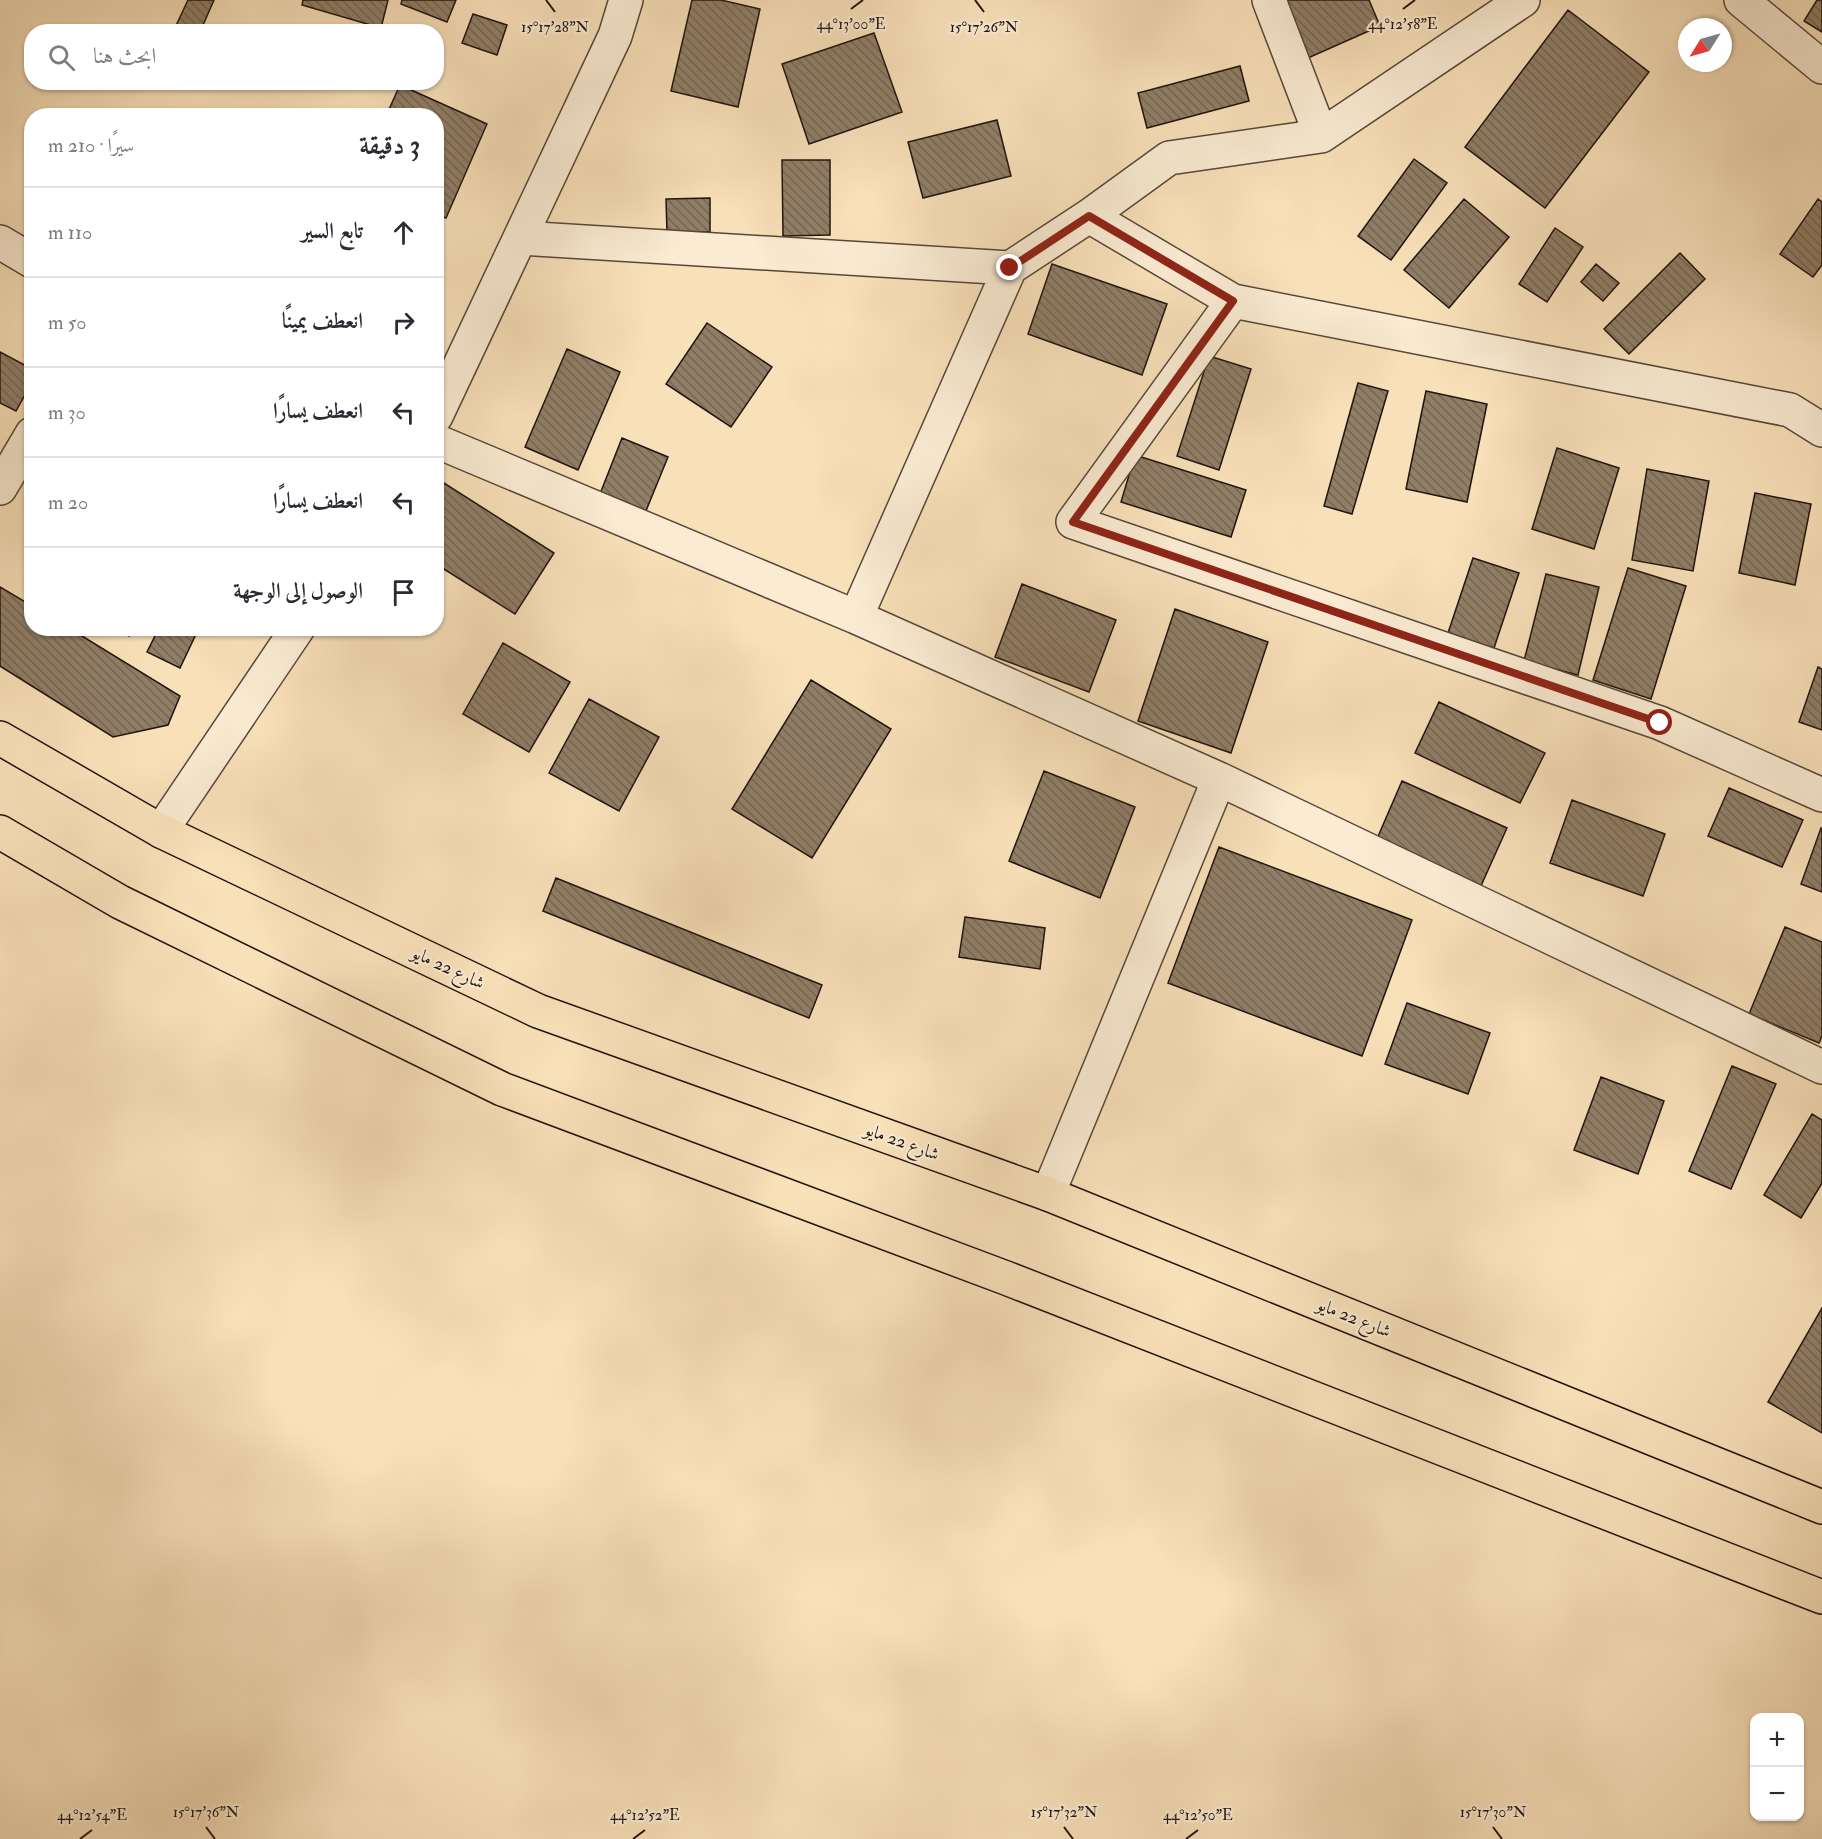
<!DOCTYPE html>
<html lang="ar">
<head>
<meta charset="utf-8">
<style>
	body { margin:0; font-family:"IM FELL Double Pica",Amiri,serif; background:#f7f7f7; color:#2b2b33; direction:rtl }
	.controls { position:absolute; right:18px; bottom:18px; display:grid; overflow:hidden; border-radius:12px; box-shadow:0 2px 4px #0004 }
	.controls button { width:54px; height:54px; display:grid; place-items:center; padding:0; border:0; border-bottom:2px solid #e1e1e2; background:#fff; color:#2b2b33; font:30px sans-serif }
	.compass { position:absolute; left:1678px; top:18px; width:54px; height:54px; border-radius:50%; background:#fff; box-shadow:0 2px 4px #0004; rotate:233deg }
	.stop { position:absolute; width:18px; height:18px; margin:-14px; border:4px solid #8f2418; border-radius:50%; background:#fff }
	.stop.end { background:#8f2418; border-color:#fff; box-shadow:0 2px 6px #0008 }
	.list { margin:0; padding:0; list-style:none }
	h2 { display:flex; justify-content:space-between; align-items:center; height:78px; margin:0; padding:0 24px; font-size:26px }
	h2 small { font-size:20px; font-weight:400; color:#7c7c81 }
	.list li { display:grid; grid-template-columns:39px 1fr auto; gap:18px; align-items:center; box-sizing:border-box; height:90px; padding:0 24px; border-top:2px solid #e1e1e2 }
	.list b { display:block; font-size:22px; white-space:nowrap }
	.list em { font-size:20px; font-style:normal; color:#7c7c81 }
	.icon { flex:none; width:33px; height:33px; fill:none; stroke:currentColor; stroke-width:2; stroke-linecap:round; stroke-linejoin:round }
	.map { position:relative; flex:none; width:1822px; height:1839px; overflow:hidden; direction:ltr }
	.search { position:absolute; background:#fff; box-shadow:0 2px 4px #0004; left:24px; top:24px; width:420px; height:66px; display:flex; align-items:center; gap:15px; box-sizing:border-box; padding:0 21px; border-radius:24px; color:#7c7c81; font-size:22px }
	.panel { position:absolute; background:#fff; box-shadow:0 2px 4px #0004; left:24px; top:108px; width:420px; height:528px; border-radius:24px; direction:rtl }
	.map>svg:first-child { display:block }
</style>
</head>
<body>
<div class="map">
<svg width="1822" height="1839" viewBox="0 0 1822 1839">
	<defs>
		<pattern id="building-back-hatch" width="6" height="6" patternUnits="userSpaceOnUse" patternTransform="scale(1.5)"><rect width="6" height="6" fill="#907e67"/><path d="M-1 5l2 2M0 0l6 6M5-1l2 2" fill="none" stroke="#756653"/></pattern>
	</defs>
	<rect width="100%" height="100%" fill="#f8e0b9"/>
	<filter id="stains"><feTurbulence type="fractalNoise" baseFrequency=".00333" numOctaves="4"/><feColorMatrix values="0 0 0 0 .2 0 0 0 0 .09 0 0 0 0 .02 0 0 0 .5 -.17"/></filter>
	<radialGradient id="worn" r=".72"><stop offset=".6" stop-color="#630" stop-opacity="0"/><stop offset="1" stop-color="#630" stop-opacity=".3"/></radialGradient>
	<path fill="url(#building-back-hatch)" stroke="#20140e" stroke-width="1.5" d="M188 0H214L200 32H173Z
		M303 0H388L381 28 302 5Z
		M402 0H456L447 22 401 4Z
		M692 0H721L760 9 738 107 671 91Z
		M1284 0H1369L1380 26 1308 58Z
		M1817 0H1822V32L1804 21Z
		M1568 10 1649 72 1545 208 1465 147Z
		M473 14 507 25 497 55 462 43Z
		M874 33 902 112 809 144 782 64Z
		M1240 66 1249 101 1147 128 1138 93Z
		M400 85 487 124 446 218 436 214V116H386Z
		M997 120 1011 176 923 198 908 142Z
		M1414 159 1447 183 1391 260 1358 236Z
		M782 160H830V235L783 236Z
		M710 198V232H667L666 199Z
		M1464 199 1509 237 1449 308 1404 270Z
		M1818 199 1822 202V265L1813 277 1780 254Z
		M1555 228 1583 247 1547 302 1519 284Z
		M1680 253 1705 279 1629 354 1604 329Z
		M1052 264 1167 304 1142 375 1028 334Z
		M1596 264 1619 283 1603 301 1581 282Z
		M707 323 772 367 731 427 666 384Z
		M567 349 620 372 578 470 525 447Z
		M0 352 32 369V382L16 411 0 403Z
		M1209 356 1251 369 1219 470 1177 456Z
		M1358 383 1388 391 1352 514 1324 506Z
		M1426 391 1487 404 1467 502 1406 489Z
		M622 438 668 457 641 523 596 504Z
		M1557 448 1619 468 1594 549 1532 529Z
		M1135 455 1246 490 1231 537 1121 502Z
		M1647 469 1709 481 1693 571 1632 560Z
		M436 478 554 553 515 614 436 564Z
		M1755 493 1811 504 1795 585 1739 573Z
		M1473 558 1519 573 1492 654 1446 639Z
		M1628 568 1686 586 1651 699 1593 680Z
		M1546 574 1599 587 1578 675 1524 661Z
		M1022 584 1116 620 1089 692 995 657Z
		M0 587 32 606V628H69L180 696 168 725 113 737 0 666Z
		M1175 609 1268 642 1231 753 1138 721Z
		M117 628H134L129 636Z
		M159 628H190L197 632 180 668 147 652Z
		M503 643 570 682 529 752 463 714Z
		M1818 667 1822 669V730L1799 722Z
		M811 680 891 729 812 858 732 809Z
		M589 699 659 737 619 811 549 773Z
		M1439 702 1545 753 1520 803 1415 753Z
		M1044 771 1135 807 1100 898 1009 861Z
		M1402 781 1507 828 1480 888 1376 841Z
		M1729 788 1803 820 1782 867 1708 836Z
		M1572 800 1665 834 1643 896 1550 863Z
		M1821 828 1822 829V892L1801 884Z
		M1219 847 1412 920 1362 1056 1168 983Z
		M556 878 822 985 809 1018 543 911Z
		M965 917 1045 928 1040 969 959 957Z
		M1785 927 1822 942V1036L1819 1043 1749 1014Z
		M1407 1003 1490 1033 1468 1094 1385 1064Z
		M1732 1066 1776 1084 1731 1189 1689 1171Z
		M1601 1077 1664 1101 1638 1174 1574 1150Z
		M1812 1114 1822 1120V1183L1801 1218 1764 1195Z
		M1822 1308V1433L1768 1402Z"/>
	<g fill="none" stroke-linecap="round" stroke-linejoin="round">
		<defs>
			<path id="minor" d="M1269 0 1321 136
				M1741 0 1822 67
				M1089 216 1233 301 1790 410 1822 430
				M520 238 1010 268
				M0 242 32 261
				M1233 301 1073 522 1660 723 1822 795
				M436 416 615 36 626 0
				M436 441 856 617 1219 779 1822 1067
				M0 488 32 434
				M856 617 1010 268 1089 216 1169 158 1321 136 1523 0
				M161 831 298 628
				M1048 1194 1219 779"/>
			<path id="major" d="M0 738 161 831 538 1011 1048 1194 1822 1507
				M0 832 120 902 502 1089 1006 1278 1822 1597"/>
		</defs>
		<use href="#minor" stroke="#564739" stroke-width="36"/>
		<use href="#major" stroke="#20140e" stroke-width="36"/>
		<use href="#minor" stroke="#faebd2" stroke-width="33"/>
		<use href="#major" stroke="#f8e0b9" stroke-width="33"/>
	</g>
	<g fill="none" stroke-linecap="round" stroke-linejoin="round">
		<path stroke="#8f2418" stroke-width="8" d="M1010 268 1089 216 1233 301 1073 522 1660 723"/>
	</g>
	<path fill="none" stroke="#20140e" stroke-width="2" d="M546 0 555 12M975 0 984 12M851 9 863 0M1403 9 1415 0M206 1827 215 1839M1064 1827 1073 1839M1493 1827 1502 1839M80 1839 92 1830M633 1839 645 1830M1186 1839 1198 1830"/>
	<g text-anchor="middle" dominant-baseline="central" stroke-width="4.5" stroke-linejoin="round" paint-order="stroke">
		<g font-size="18" fill="#20140e" stroke="#faebd2">
			<text transform="translate(448 968) rotate(25)">شارع 22 مايو</text>
			<text transform="translate(902 1142) rotate(20)">شارع 22 مايو</text>
			<text transform="translate(1354 1318) rotate(22)">شارع 22 مايو</text>
		</g>
	</g>
	<g font-size="15" text-anchor="middle" fill="#20140e" stroke="#faebd2" stroke-width="4.5" stroke-linejoin="round" paint-order="stroke">
		<text x="851" y="29">44°13'00"E</text>
		<text x="1403" y="29">44°12'58"E</text>
		<text x="555" y="32">15°17'28"N</text>
		<text x="984" y="32">15°17'26"N</text>
		<text x="206" y="1817">15°17'36"N</text>
		<text x="1064" y="1817">15°17'32"N</text>
		<text x="1493" y="1817">15°17'30"N</text>
		<text x="92" y="1820">44°12'54"E</text>
		<text x="645" y="1820">44°12'52"E</text>
		<text x="1198" y="1820">44°12'50"E</text>
	</g>
	<rect width="100%" height="100%" filter="url(#stains)"/>
	<rect width="100%" height="100%" fill="url(#worn)"/>
</svg>
<div class="controls">
<button>+</button>
<button>−</button>
</div>
<svg class="compass" viewBox="-18 -18 36 36"><path d="M0-13l5 13h-10z" fill="#e53935"/><path d="M0 13l5-13h-10z" fill="#7c7c81"/></svg>
<div class="stop" style="left:1660px;top:723px"></div>
<div class="stop end" style="left:1010px;top:268px"></div>
<div class="search"><svg class="icon" aria-label="search" viewBox="0 0 24 24"><circle cx="10" cy="10" r="6"/><path d="M15 15l6 6"/></svg>ابحث هنا</div>
<section class="panel">
<h2>3 دقيقة<small>سيرًا · 210 m</small></h2>
<ul class="list">
<li><svg class="icon" aria-label="ahead" viewBox="0 0 24 24"><path d="M12 20V5M6 11l6-6 6 6"/></svg><div><b>تابع السير</b></div><em>110 m</em></li>
<li><svg class="icon" aria-label="right" viewBox="0 0 24 24"><path d="M7 20v-9h11M14 6l5 5-5 5"/></svg><div><b>انعطف يمينًا</b></div><em>50 m</em></li>
<li><svg class="icon" aria-label="left" viewBox="0 0 24 24"><path d="M17 20v-9H6M10 6l-5 5 5 5"/></svg><div><b>انعطف يسارًا</b></div><em>30 m</em></li>
<li><svg class="icon" aria-label="left" viewBox="0 0 24 24"><path d="M17 20v-9H6M10 6l-5 5 5 5"/></svg><div><b>انعطف يسارًا</b></div><em>20 m</em></li>
<li><svg class="icon" aria-label="arrive" viewBox="0 0 24 24"><path d="M6 21V4h12l-3 4 3 4H6"/></svg><div><b>الوصول إلى الوجهة</b></div></li>
</ul>
</section>
</div>
</body>
</html>
